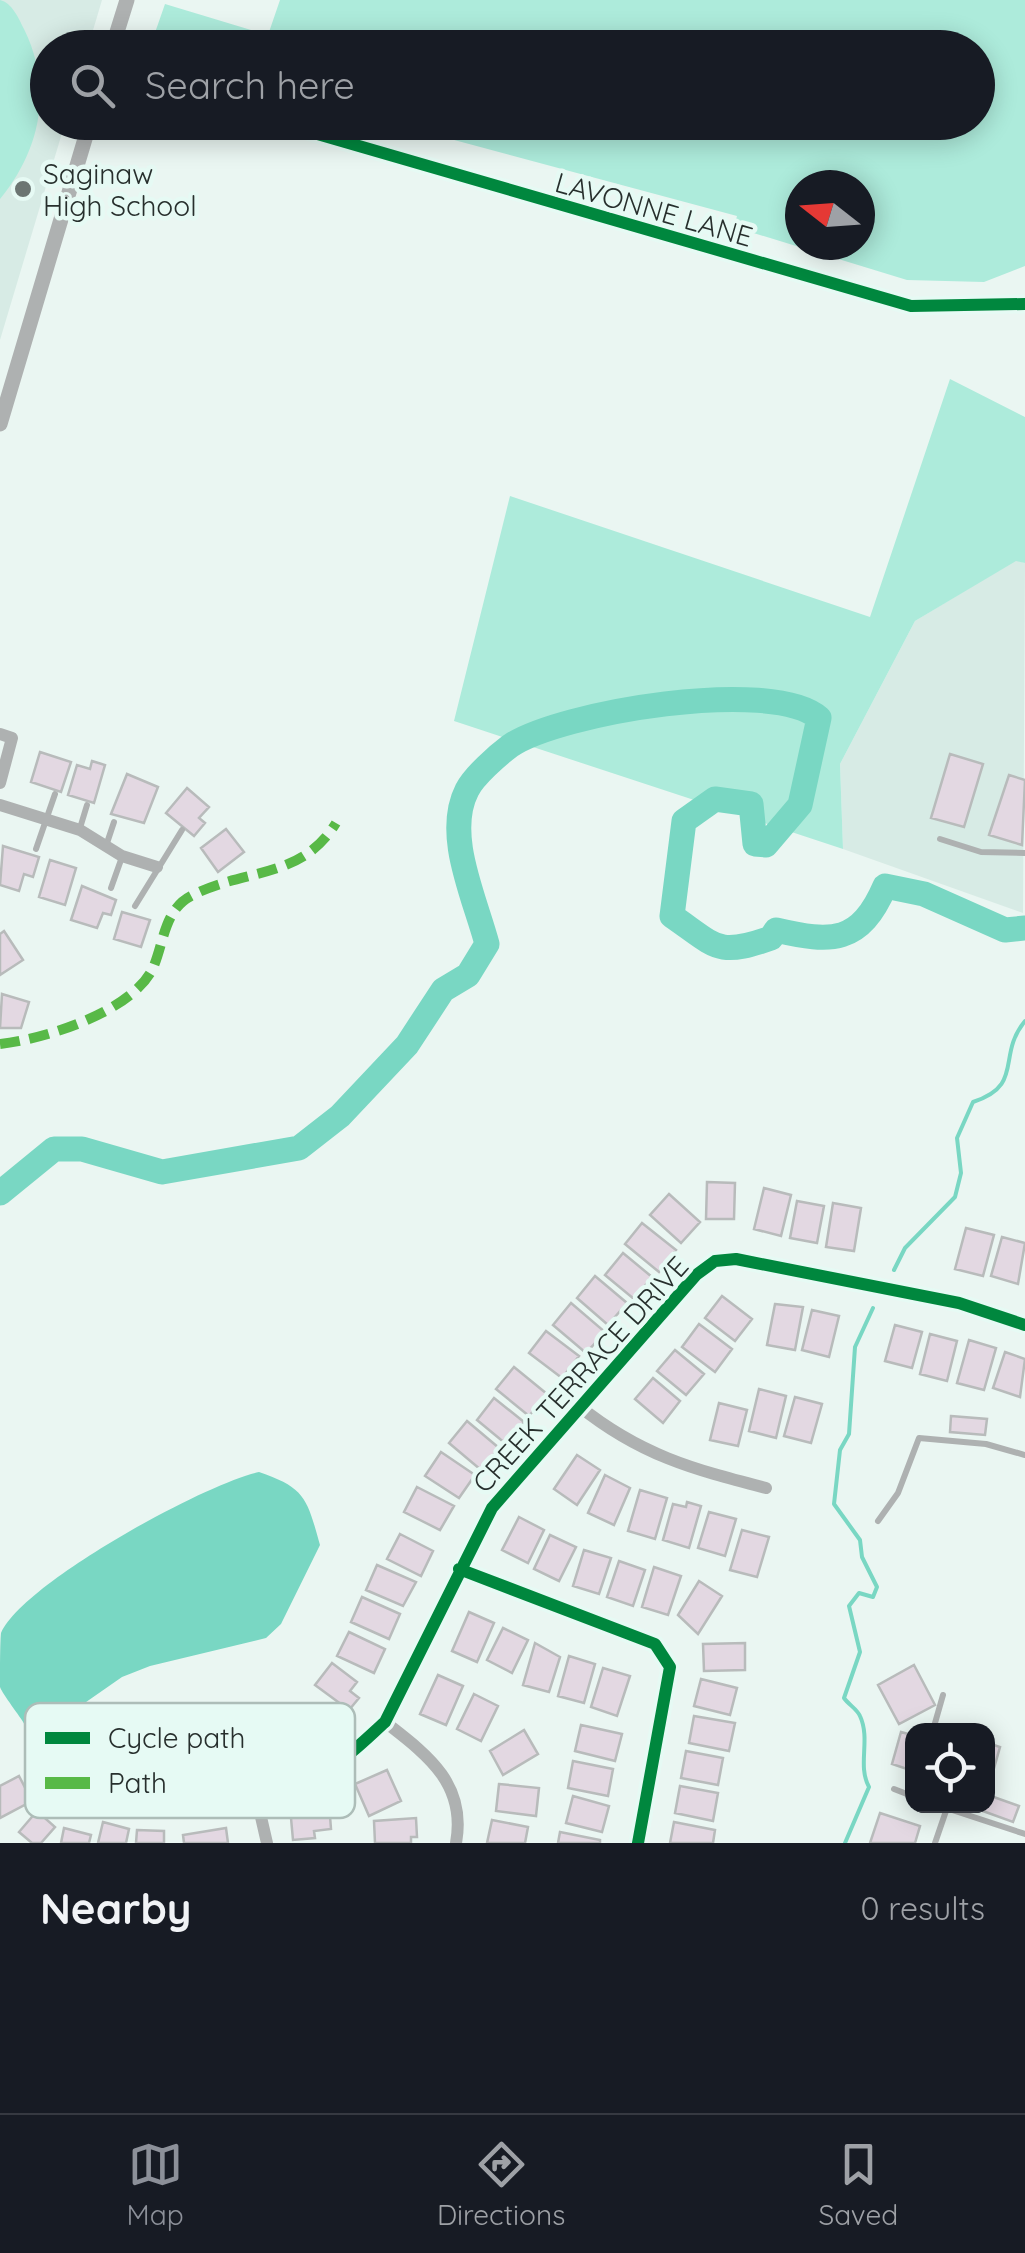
<!DOCTYPE html>
<html lang="en">
<head>
<meta charset="utf-8">
<style>
	body { margin:0; font-family:Quicksand,sans-serif; background:#20242c; color:#f1f3f6 }
	.controls { position:absolute; right:30px; bottom:30px; display:grid; overflow:hidden; border-radius:20px; box-shadow:0 5px 25px #0003 }
	.controls button { width:90px; height:90px; display:grid; place-items:center; padding:0; border:0; border-bottom:2px solid #363941; background:#171b24; color:#f1f3f6; font:50px sans-serif }
	.compass { position:absolute; left:785px; top:170px; width:90px; height:90px; border-radius:50%; background:#171b24; box-shadow:0 5px 25px #0003; rotate:287deg }
	.list { margin:0; padding:0; list-style:none }
	h2 { display:flex; justify-content:space-between; align-items:center; height:130px; margin:0; padding:0 40px; font-size:42px }
	h2 small { font-size:32px; font-weight:400; color:#9ea1a6 }
	.icon { flex:none; width:55px; height:55px; fill:none; stroke:currentColor; stroke-width:2; stroke-linecap:round; stroke-linejoin:round }
	.map { position:relative; flex:none; width:1025px; height:1843px; overflow:hidden }
	.search { position:absolute; background:#171b24; box-shadow:0 5px 25px #0003; left:30px; right:30px; top:30px; height:110px; display:flex; align-items:center; gap:25px; box-sizing:border-box; padding:0 35px; border-radius:55px; color:#9ea1a6; font-size:38px }
	.sheet { height:270px; background:#171b24 }
	nav { display:flex; justify-content:space-around; align-items:center; box-sizing:border-box; height:140px; border-top:2px solid #363941; background:#171b24; font-size:28px; color:#9ea1a6 }
	nav a { display:grid; justify-items:center; gap:5px }
	nav .on { color:#8c9099 }
	.map>svg:first-child { display:block }
</style>
</head>
<body>
<div class="map">
<svg width="1025" height="1843" viewBox="0 0 1025 1843">
	<rect width="100%" height="100%" fill="#eaf6f2"/>
	<path fill="#d7ebe5" d="M0 0H102L88 47 48 48V122L65 123 0 340Z
		M1016 560 1025 563 1023 913 843 849 840 764 915 621Z"/>
	<path fill="#adebdb" fill-rule="evenodd" d="M0 0C12 3 18 17 24 29 53 88 41 149 0 199Z
		M280 0H1025V266L984 282 907 280 734 227 737 216 391 123 978 122V48L150 47 165 4 268 35ZM860 185V245H800V185Z
		M950 379 1025 417V563L1016 561 915 621 840 764 843 849 454 721 510 496 870 617Z"/>
	<path fill="#79d7c3" d="M259 1472C306 1488 307 1499 320 1545L281 1624 266 1638 150 1666 122 1677 66 1716 25 1725C20 1716 3 1695 0 1687 0 1677 0 1642 1 1633 23 1583 204 1484 259 1472Z"/>
	<g fill="none" stroke-linecap="round" stroke-linejoin="round">
		<path stroke="#79d7c3" stroke-width="4" d="M894 1270 905 1248 955 1197 961 1173 957 1138 973 1102C1025 1085 996 1056 1025 1021
			M845 1843 869 1787C857 1765 871 1740 860 1716 857 1709 849 1705 844 1698L860 1652 849 1606 859 1593 873 1597 877 1587 862 1557 860 1540 834 1504 840 1450 849 1434 855 1347 873 1308"/>
		<path stroke="#79d7c3" stroke-width="25" d="M0 1193 54 1149H82L162 1172 299 1148 340 1116 407 1045 443 990 468 975 487 944C475 898 444 835 467 790 474 776 498 755 510 746 560 712 772 677 819 718L800 805 766 845 755 844 751 804 715 799 684 821 672 916C717 947 717 957 771 938L776 930C832 943 860 944 885 886L924 894 1005 930 1025 928"/>
	</g>
	<path fill="#e3d8e2" stroke="#b8bbbb" stroke-width="2.5" d="M40 752 71 762 61 792 31 782Z
		M950 754 983 764 964 827 931 818Z
		M92 761 105 765 94 803 68 795 77 765 90 769Z
		M127 774 158 787 144 823 111 814Z
		M1009 775 1025 780 1022 845 989 835Z
		M187 788 209 807 199 818 205 823 194 836 166 813Z
		M226 829 244 852 218 872 201 848Z
		M3 846 39 857 33 877 24 874 19 891 0 885Z
		M50 860 76 868 65 905 39 897Z
		M82 886 116 900 111 915 103 913 97 928 71 920Z
		M122 912 150 920 141 947 114 939Z
		M4 931 23 960 0 975V934Z
		M2 994 29 1002 21 1028H0Z
		M707 1182 735 1183 734 1219H706Z
		M764 1188 791 1195 781 1236 754 1229Z
		M669 1194 700 1222 681 1243 650 1215Z
		M797 1201 824 1206 817 1243 790 1238Z
		M833 1203 861 1208 854 1251 826 1247Z
		M642 1223 676 1250 659 1272 625 1244Z
		M966 1228 994 1235 983 1276 955 1269Z
		M1002 1237 1025 1243 1018 1284 991 1276Z
		M623 1253 652 1277 634 1299 605 1275Z
		M595 1276 627 1303 608 1325 577 1298Z
		M722 1296 752 1319 735 1341 705 1318Z
		M571 1303 605 1332 586 1353 553 1325Z
		M775 1304 803 1307 795 1350 767 1345Z
		M812 1310 839 1316 829 1357 802 1350Z
		M699 1324 732 1349 715 1372 682 1347Z
		M895 1325 922 1332 912 1368 885 1361Z
		M546 1331 579 1356 562 1378 529 1353Z
		M930 1334 957 1341 947 1381 920 1374Z
		M969 1340 996 1348 984 1390 957 1383Z
		M675 1350 704 1374 686 1395 657 1371Z
		M1005 1352 1025 1359 1020 1397 993 1388Z
		M514 1367 547 1394 529 1416 496 1389Z
		M653 1378 680 1401 663 1423 635 1399Z
		M759 1389 786 1396 776 1438 749 1431Z
		M795 1397 822 1404 811 1443 784 1436Z
		M494 1398 524 1422 506 1444 477 1420Z
		M719 1403 747 1410 738 1446 710 1440Z
		M951 1416 987 1419 985 1435 950 1432Z
		M467 1421 499 1448 481 1470 449 1443Z
		M441 1452 475 1475 459 1498 425 1476Z
		M577 1455 600 1470 577 1505 554 1489Z
		M605 1475 630 1488 614 1525 588 1513Z
		M417 1487 454 1506 440 1530 404 1512Z
		M640 1490 667 1498 655 1539 628 1531Z
		M687 1502 701 1506 689 1548 663 1540 673 1504 686 1507Z
		M709 1512 736 1519 725 1556 698 1548Z
		M519 1517 544 1530 528 1563 502 1550Z
		M742 1530 769 1537 757 1577 730 1570Z
		M400 1534 433 1551 421 1576 387 1559Z
		M550 1535 576 1547 559 1581 534 1569Z
		M584 1550 611 1558 599 1594 573 1586Z
		M619 1561 645 1570 633 1606 607 1597Z
		M377 1565 416 1582 403 1606 366 1590Z
		M654 1567 681 1576 668 1615 642 1607Z
		M699 1581 722 1596 698 1634 678 1615Z
		M362 1597 400 1614 389 1639 351 1622Z
		M469 1612 494 1623 477 1662 452 1651Z
		M503 1628 528 1640 512 1673 487 1660Z
		M349 1632 385 1649 374 1673 337 1656Z
		M535 1643 560 1657 549 1692 523 1685Z
		M745 1643V1670L704 1671 703 1644Z
		M569 1656 595 1664 584 1703 558 1696Z
		M332 1663 357 1682 350 1691 359 1698 349 1710 315 1685Z
		M914 1665 935 1705 899 1724 878 1685Z
		M603 1668 630 1676 617 1716 591 1707Z
		M438 1675 463 1686 446 1725 420 1714Z
		M701 1679 737 1688 730 1715 694 1706Z
		M474 1694 498 1706 481 1741 457 1729Z
		M694 1716 735 1723 729 1751 689 1743Z
		M581 1725 622 1734 615 1761 575 1751Z
		M524 1730 538 1754 503 1775 490 1751Z
		M901 1732 912 1735 910 1770 892 1764Z
		M988 1743 1000 1747 989 1786H988Z
		M686 1751 723 1758 718 1785 681 1778Z
		M573 1761 613 1769 608 1796 568 1788Z
		M387 1770 401 1801 369 1816 355 1784Z
		M19 1776 32 1801 0 1818V1786Z
		M499 1784 539 1788 536 1816 496 1811Z
		M680 1786 718 1793 713 1821 675 1813Z
		M988 1795 1019 1806 1013 1822 980 1810 988 1806Z
		M573 1796 609 1806 602 1832 566 1823Z
		M329 1803 331 1829 314 1831 315 1838 293 1840 290 1807Z
		M37 1811 55 1827 41 1843H32L19 1832Z
		M880 1813 920 1826 915 1843H870Z
		M416 1818 417 1837H411V1843H375L374 1821Z
		M492 1820 528 1827 525 1843H487Z
		M103 1822 129 1829 126 1843H98Z
		M674 1822 715 1830 713 1843H670Z
		M64 1828 91 1835 89 1843H61Z
		M226 1828 228 1843H184L183 1835Z
		M137 1830 164 1831V1843H136Z
		M560 1832 600 1840V1843H558Z"/>
	<g fill="none" stroke-linecap="round" stroke-linejoin="round">
		<path stroke="#aeb1b1" stroke-width="6" d="M80 828 87 805
			M940 839 981 852 1025 853
			M107 843 114 822
			M36 849 55 794
			M111 888 122 857
			M135 906 182 830
			M878 1521 898 1493 919 1438 986 1444 1025 1455
			M933 1730 943 1695
			M894 1789 912 1796
			M940 1806 1025 1834
			M935 1843 947 1808"/>
		<path stroke="#aeb1b1" stroke-width="12" d="M276 122 911 306 1025 304
			M0 734 12 738 0 783
			M0 805 80 830 122 856 157 867
			M579 1406C640 1455 692 1469 766 1488
			M459 1569 655 1644 670 1667 638 1843
			M385 1722C426 1754 467 1783 456 1843
			M73 1779C150 1797 250 1806 324 1770 347 1759 366 1739 385 1722L492 1508 696 1275 715 1261 736 1259 959 1303 1025 1325
			M255 1791 267 1843"/>
		<path stroke="#aeb1b1" stroke-width="15" d="M112 48 127 0
			M0 424 90 122"/>
		<path stroke="#58b947" stroke-width="10" stroke-dasharray="20 10" stroke-linecap="butt" d="M0 1044C45 1039 132 1012 153 968 164 943 164 910 191 896 244 868 301 880 336 823"/>
		<defs>
			<path id="cycleway" d="M276 122 911 306 1025 304
				M459 1569 655 1644 670 1667 638 1843
				M73 1779C150 1797 250 1806 324 1770 347 1759 366 1739 385 1722L492 1508 696 1275 715 1261 736 1259 959 1303 1025 1325"/>
		</defs>
		<use href="#cycleway" stroke="#e6faf4" stroke-width="19"/>
		<use href="#cycleway" stroke="#00873e" stroke-width="12"/>
	</g>
	<circle fill="#6b7572" stroke="#e6faf4" stroke-width="4" cx="23" cy="189" r="10"/>
	<g text-anchor="middle" dominant-baseline="central" stroke-width="9" stroke-linejoin="round" paint-order="stroke">
		<g font-size="28" fill="#272f2d" stroke="#e6faf4" text-anchor="start">
			<text x="43" y="173">Saginaw<tspan x="43" dy="32">High School</tspan></text>
		</g>
		<g font-size="28" fill="#272f2d" stroke="#e6faf4">
			<text transform="translate(654 209) rotate(16)">LAVONNE LANE</text>
			<text transform="translate(580 1374) rotate(-48)">CREEK TERRACE DRIVE</text>
		</g>
	</g>
	<rect x="25" y="1703" width="330" height="115" rx="15" fill="#e6faf4" stroke="#adbdb8" stroke-width="2.5"/>
	<rect x="45" y="1732" width="45" height="12" fill="#00873e"/>
	<rect x="45" y="1777" width="45" height="12" fill="#58b947"/>
	<g font-size="28" fill="#272f2d">
		<text x="108" y="1748">Cycle path</text>
		<text x="108" y="1793">Path</text>
	</g>
</svg>
<div class="controls">
<button><svg class="icon" aria-label="locate" viewBox="0 0 24 24"><circle cx="12" cy="12" r="6"/><path d="M12 2v4M12 18v4M2 12h4M18 12h4"/></svg></button>
</div>
<svg class="compass" viewBox="-18 -18 36 36"><path d="M0-13l5 13h-10z" fill="#e53935"/><path d="M0 13l5-13h-10z" fill="#9ea1a6"/></svg>
<div class="search"><svg class="icon" aria-label="search" viewBox="0 0 24 24"><circle cx="10" cy="10" r="6"/><path d="M15 15l6 6"/></svg>Search here</div>
</div>
<section class="sheet">
<h2>Nearby<small>0 results</small></h2>
<ul class="list">
</ul>
</section>
<nav>
<a class="on"><svg class="icon" aria-label="map" viewBox="0 0 24 24"><path d="M3 6l6-2 6 2 6-2v14l-6 2-6-2-6 2zM9 4v14M15 6v14"/></svg>Map</a>
<a><svg class="icon" aria-label="directions" viewBox="0 0 24 24"><path d="M12 3l9 9-9 9-9-9zM9 14v-3h6M13 9l2 2-2 2"/></svg>Directions</a>
<a><svg class="icon" aria-label="saved" viewBox="0 0 24 24"><path d="M7 4h10v16l-5-4-5 4z"/></svg>Saved</a>
</nav>
</body>
</html>
